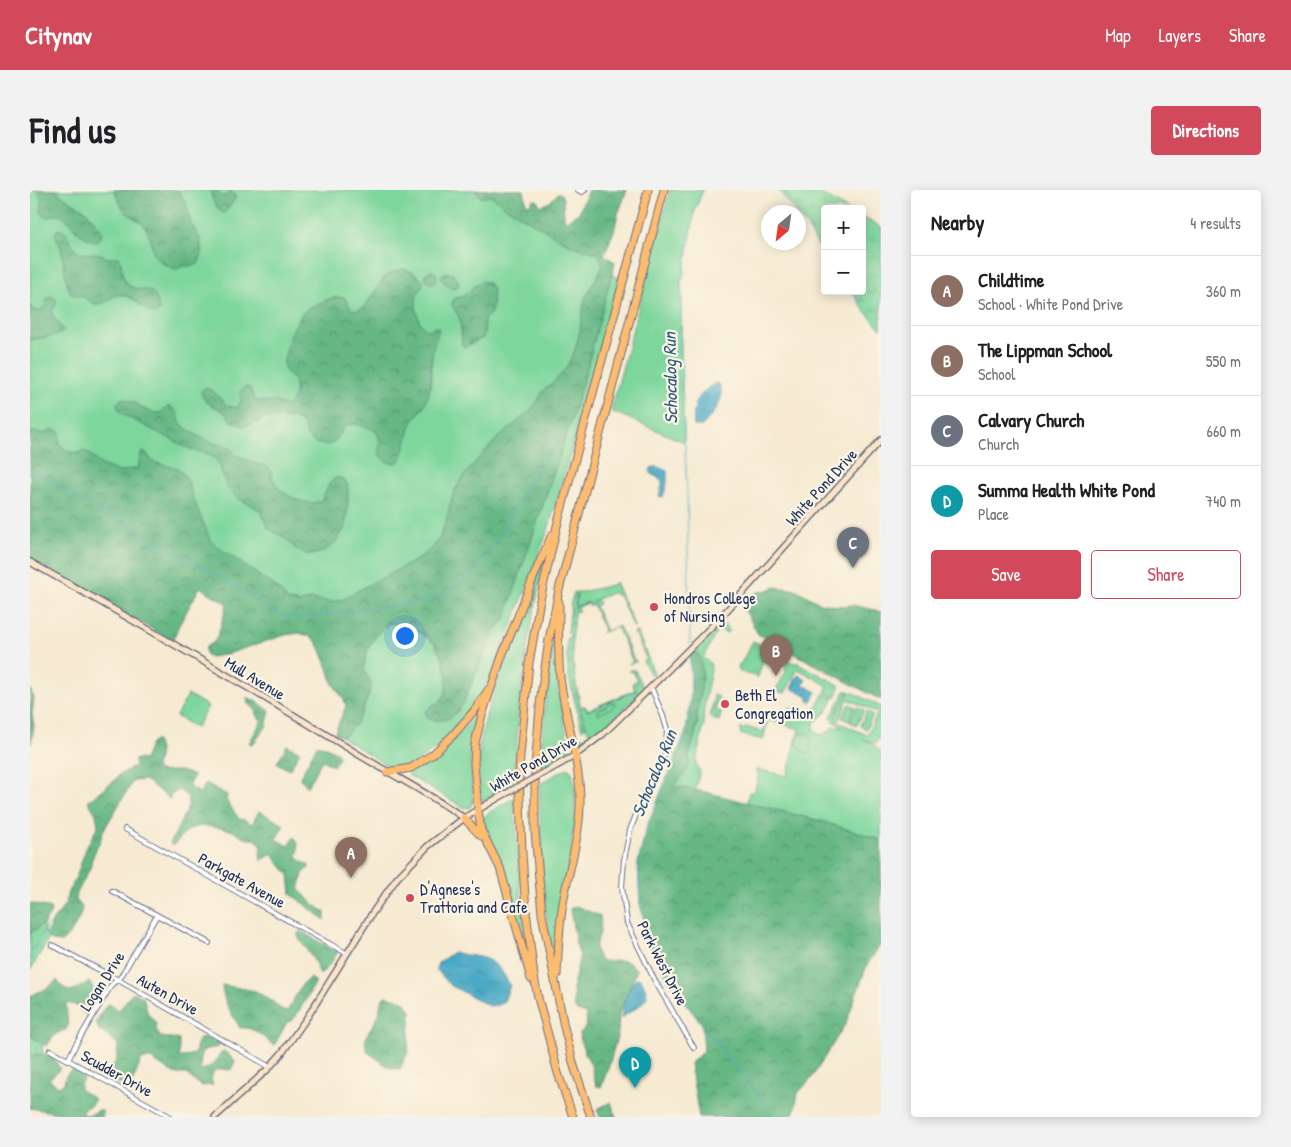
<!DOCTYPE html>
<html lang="en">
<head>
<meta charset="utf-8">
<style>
	body { margin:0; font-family:"Patrick Hand",sans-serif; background:#f2f2f2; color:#202124 }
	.controls { position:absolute; right:15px; top:15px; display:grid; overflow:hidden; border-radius:5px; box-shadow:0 2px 12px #0003 }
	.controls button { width:45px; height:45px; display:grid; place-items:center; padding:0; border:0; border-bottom:1px solid #e0e0e0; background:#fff; color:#202124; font:25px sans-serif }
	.compass { position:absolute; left:731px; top:15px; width:45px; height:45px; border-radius:50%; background:#fff; box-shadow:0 2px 12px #0003; rotate:209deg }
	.you { position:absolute; left:374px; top:445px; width:18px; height:18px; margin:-12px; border:4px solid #fff; border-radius:50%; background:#1a73e8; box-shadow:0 0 0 8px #1a73e833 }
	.badge { display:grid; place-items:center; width:32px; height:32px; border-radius:50%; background:#d1495b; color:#fff; font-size:16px; font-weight:700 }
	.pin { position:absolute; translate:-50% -41px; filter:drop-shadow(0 1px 2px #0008) }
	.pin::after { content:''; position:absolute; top:26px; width:18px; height:15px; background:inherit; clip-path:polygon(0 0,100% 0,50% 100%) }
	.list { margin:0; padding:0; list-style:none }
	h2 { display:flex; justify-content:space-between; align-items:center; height:65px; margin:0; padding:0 20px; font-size:21px }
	h2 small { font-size:16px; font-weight:400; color:#757577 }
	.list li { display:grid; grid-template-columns:32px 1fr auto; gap:15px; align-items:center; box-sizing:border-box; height:70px; padding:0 20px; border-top:1px solid #e0e0e0 }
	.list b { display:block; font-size:19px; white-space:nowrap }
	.list p { margin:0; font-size:16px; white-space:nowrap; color:#757577 }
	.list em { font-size:16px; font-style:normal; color:#757577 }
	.actions { display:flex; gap:10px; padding:15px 20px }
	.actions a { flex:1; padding:11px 0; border:1px solid #d1495b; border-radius:5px; text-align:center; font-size:18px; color:#d1495b }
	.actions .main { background:#d1495b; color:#fff }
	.map { position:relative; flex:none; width:851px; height:927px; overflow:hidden; border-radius:5px }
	header { display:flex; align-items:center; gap:30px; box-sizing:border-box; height:70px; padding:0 25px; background:#d1495b; color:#fff }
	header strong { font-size:24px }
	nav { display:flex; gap:28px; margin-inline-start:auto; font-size:18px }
	.intro { display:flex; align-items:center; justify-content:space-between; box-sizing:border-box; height:120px; padding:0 30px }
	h1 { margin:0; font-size:35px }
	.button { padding:12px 22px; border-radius:5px; background:#d1495b; color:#fff; font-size:18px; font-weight:700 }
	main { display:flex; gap:30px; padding:0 30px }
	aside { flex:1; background:#fff; border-radius:5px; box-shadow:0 2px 12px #0003 }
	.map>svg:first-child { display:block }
</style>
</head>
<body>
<header>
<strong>Citynav</strong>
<nav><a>Map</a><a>Layers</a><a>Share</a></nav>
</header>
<div class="intro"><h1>Find us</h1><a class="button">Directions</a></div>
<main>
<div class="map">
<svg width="851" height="927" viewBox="0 0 851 927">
	<defs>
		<pattern id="forest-crowns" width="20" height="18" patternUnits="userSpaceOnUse" patternTransform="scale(1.25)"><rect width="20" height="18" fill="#66b784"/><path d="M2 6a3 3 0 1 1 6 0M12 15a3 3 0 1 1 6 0" fill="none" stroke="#53956f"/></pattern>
		<pattern id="wetland-marsh" width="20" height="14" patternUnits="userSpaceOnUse" patternTransform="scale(1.25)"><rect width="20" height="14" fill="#7dd69c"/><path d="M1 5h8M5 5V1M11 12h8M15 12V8" fill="none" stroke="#6bb889"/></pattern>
		<pattern id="park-tufts" width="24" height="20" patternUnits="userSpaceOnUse" patternTransform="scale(1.25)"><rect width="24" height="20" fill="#7dd69c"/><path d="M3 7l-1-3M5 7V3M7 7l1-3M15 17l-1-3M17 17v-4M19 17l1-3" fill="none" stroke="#6bb889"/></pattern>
		<pattern id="garden-furrows" width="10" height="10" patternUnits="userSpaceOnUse" patternTransform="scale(1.25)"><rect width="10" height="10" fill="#7dd69c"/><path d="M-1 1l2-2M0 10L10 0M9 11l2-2" fill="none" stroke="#6bb889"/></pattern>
		<pattern id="water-ripples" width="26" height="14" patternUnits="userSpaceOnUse" patternTransform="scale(1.25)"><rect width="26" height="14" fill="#46a8c5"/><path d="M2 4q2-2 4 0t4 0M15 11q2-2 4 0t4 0" fill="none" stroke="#3a89a3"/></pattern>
	</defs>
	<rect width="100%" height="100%" fill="#fcf5e5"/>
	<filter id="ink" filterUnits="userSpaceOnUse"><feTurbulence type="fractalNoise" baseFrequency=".02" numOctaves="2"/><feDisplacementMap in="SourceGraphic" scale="10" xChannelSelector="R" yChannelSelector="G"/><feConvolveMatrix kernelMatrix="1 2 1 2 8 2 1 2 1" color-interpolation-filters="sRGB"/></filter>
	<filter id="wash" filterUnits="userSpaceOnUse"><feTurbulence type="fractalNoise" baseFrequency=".0096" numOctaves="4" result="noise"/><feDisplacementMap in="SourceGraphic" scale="20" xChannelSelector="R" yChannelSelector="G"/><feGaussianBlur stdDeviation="1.12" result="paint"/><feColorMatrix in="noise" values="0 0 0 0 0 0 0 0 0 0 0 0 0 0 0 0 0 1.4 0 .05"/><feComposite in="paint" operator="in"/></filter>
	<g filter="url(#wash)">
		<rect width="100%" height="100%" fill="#f6ead2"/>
		<path fill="#7dd69c" stroke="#4c827d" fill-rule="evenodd" d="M0 0H462L585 72 582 85 589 88 567 172 518 340 479 444 463 481 445 515 411 554 379 578 369 579 356 575 310 546H314L331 525 339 505 337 487 334 483 333 479 336 464 341 452 350 441 359 433H370L387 440 405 454 413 470 417 486 416 502 411 511 402 516 434 511 460 449 475 428 523 284 415 362 336 410 263 420 0 264Z
			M640 0H673L665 20 654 83C649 96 652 100 652 113 649 159 653 206 654 252L581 221Z
			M513 375 497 459 490 507 484 593 458 609 453 610 450 608 449 579 450 551 458 519 510 378Z
			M585 392 605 437 604 438 589 405H585L584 402 563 411 564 414 561 415 558 413 547 417H545L547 403 582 395Z
			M688 433 694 434 699 440 698 442 696 443 688 439 673 468 680 473C682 481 680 486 678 493 676 506 672 522 674 534L666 572 667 577 670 581 665 600 642 596 655 583 660 573 659 566 668 532C663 522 674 494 672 480 671 474 666 467 664 461L662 462Z
			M526 434 528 498 540 563 511 579C512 530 518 482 526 434Z
			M736 460 749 467 748 473 733 469Z
			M756 469 763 473H768L809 495V500L806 508 795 501 798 496 768 479 755 503 745 501 756 482 755 481 757 478 751 475Z
			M606 500 610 503C601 512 564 551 553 552 548 553 546 550 544 546L547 545 553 548 560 544 556 537 550 518 555 516 557 521Z
			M815 501 824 503 851 517V545L846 553 833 549 843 554 851 562V650L794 632 717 613 719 602 724 603 729 583 725 581 726 579 757 586 769 539 738 530 733 550 710 544 711 538 715 540 716 537 733 542 736 527 755 532 759 518 763 519 776 527 778 523 782 525 794 503 804 508 797 521 784 533V540L790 545 799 542 802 537H807L813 538 804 532 801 527ZM818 509 848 523 837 545 808 532Z
			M158 505 178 516 166 538 146 526Z
			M819 514 825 517 819 531 812 528Z
			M827 517 834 520 827 535 820 532Z
			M448 520 449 522 440 554 441 584 443 607 442 615 439 618 433 617 378 585 380 582C405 569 433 544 448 520Z
			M837 521 843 525 836 539 830 536Z
			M535 579H539L542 582 545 599V632L524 771C512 713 510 653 510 594Z
			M484 608C487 661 491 713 498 766H496L473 677 467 664 455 645 452 629 460 622Z"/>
		<path fill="url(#forest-crowns)" stroke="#407371" d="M7 0H24L56 21 72 41 71 47 65 52C60 50 52 46 48 42 42 37 38 28 30 25 24 23 20 28 15 27L11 22 12 10Z
			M84 0H148L156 13 161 34 170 48 172 64 168 74 162 76H154L146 79C114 69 128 53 113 34 109 29 102 28 97 23 90 18 88 7 84 0Z
			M181 0H189V4L191 6H195L199 2H202L205 5 206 8 195 22 192 23C186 17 180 8 181 0Z
			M445 0H494L496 13 500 15 503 9 508 11 510 16 520 12 528 3 531 4 533 9 534 28 537 32 540 28 549 23 558 0H597L588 24 584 41 574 65 585 72 555 185 542 228 475 428 460 449 434 511C426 527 417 533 399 529L395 522C398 520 400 517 403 515 406 514 408 513 410 511 423 499 415 467 405 454 398 445 370 428 358 434 354 436 350 441 347 445 340 454 335 463 334 476 333 485 342 488 341 496 340 501 338 506 336 510 331 523 330 530 320 540 315 544 313 547 307 545L305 542 316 516 314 510 303 494 298 478 290 458 286 451 279 446 269 443 255 445 209 460 198 464 181 467 177 466 175 461 176 457C178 455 181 454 183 453 189 448 194 422 197 414L170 397 148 437 143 451 0 370V241C8 243 15 246 21 239L28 241 30 244 29 253 32 257 38 261 47 263 54 261 59 263 70 274 89 282 108 278C110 273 109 267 112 262L116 263 123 272 147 278 154 284 159 294 162 305 179 347 186 356 246 397 259 411 269 413 282 409 301 412 314 409 327 401 388 369 400 360 409 349 415 334 424 301 434 286 447 270 466 250 500 221 507 212 513 201 528 188 536 178 545 160 549 145 555 108 573 76 569 65 566 63 543 56 533 51 474 16 462 6C452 8 451 10 445 0Z
			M28 39C43 43 38 57 51 64L63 63 71 64 77 68 88 67C94 75 90 85 96 93 110 107 125 88 129 121L125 124C111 120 107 107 92 105 82 103 77 115 67 114 61 114 58 108 53 107 48 105 43 107 40 101 35 93 34 69 31 58 30 53 26 49 25 44Z
			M371 79C381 80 386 84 393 91 393 97 389 100 387 105 384 113 387 130 393 137 395 139 397 139 400 140L405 137 409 138C408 146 404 152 403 160 400 177 403 193 397 209 394 219 385 226 381 235 378 243 374 267 369 271 365 274 362 273 358 272 343 266 353 255 348 245 346 239 338 237 332 236 328 234 322 233 317 235 311 239 311 245 306 250 300 258 285 255 279 248 276 245 275 239 274 234L265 228 236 227 223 234 213 236 201 231 194 222 175 211 171 202 174 198C189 198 191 220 208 217 209 215 210 213 211 211 212 204 207 204 214 197H219C222 202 222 206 227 211L246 212 256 216C265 211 268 198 263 189 260 185 255 182 254 177 252 166 265 131 273 123 277 118 283 115 289 113 297 110 307 105 315 108L321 119C323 120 326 121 329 120 337 119 347 96 353 89 358 84 364 82 371 79Z
			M395 87a6 6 0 1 1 12 0a6 6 0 1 1-12 0Z
			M417 82C424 84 427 87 429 93V95L425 98 419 97 411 89 412 85Z
			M452 91 459 93 463 99 462 120 461 123 455 128C452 135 457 141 453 148L434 157 432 154 430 129 424 119 422 114 423 111 424 109 433 106 449 92Z
			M21 106 26 109V113L22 122C24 130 29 133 33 140L32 143 27 145 0 150V115L3 120 9 121 14 118 18 107Z
			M91 209C105 208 116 225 129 223 133 222 135 218 139 216 150 220 145 230 157 239 166 245 174 250 184 253 188 255 195 254 199 257 202 259 203 263 206 265 212 267 222 273 227 274 229 275 233 275 235 275 242 278 242 289 246 295 255 306 276 317 291 311 297 301 302 277 317 293 319 302 318 327 315 335 311 352 289 371 271 362 264 359 260 352 254 347 249 344 242 342 238 337 234 331 234 325 229 320 222 314 212 312 205 306 201 302 196 296 194 290 190 281 192 273 182 266 176 262 167 262 160 259L94 225 89 221 87 214Z
			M745 397 767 400 789 413 808 416 822 415 845 420 851 422V510L728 444 712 415C718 401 733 403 745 397Z
			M663 461 668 463C675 474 671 500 669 513 668 521 665 525 668 532L659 566 660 573 655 583 643 596 671 601 794 632 851 650V754L837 775 816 833 781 889 768 903 765 919 761 927H669L660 873 674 861 672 834 643 798 621 758 610 714 608 673 617 636 656 542 661 504 660 463Z
			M0 499 4 508 2 524 4 536 1 554H0Z
			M217 507 229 513 240 521 236 537 223 554 219 553 232 530 228 528 229 526 226 524V520L218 513Z
			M126 550C129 560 132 565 126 575L127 581C135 582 141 581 148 581 153 581 159 584 164 586L158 596 170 603 176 593 197 605 196 610 209 629 215 630 222 634 229 621 254 635 246 649 259 656 264 647C269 654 270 658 267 666L272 672 278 674 279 678 273 684 269 700 286 716 295 722V730L261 704 259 684C252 679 249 671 242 665L236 667 231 671 230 664 231 654 225 649C214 650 212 646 203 641 197 639 190 638 183 637 160 634 158 640 143 656L140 654 158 617V607L149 600 141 605 140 609 115 590 103 591 73 641 70 652 67 656 61 672V676L47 703 46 710 52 717C50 731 42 742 32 752L22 751 15 745 24 728 30 722 35 714 38 702 46 687 57 656 68 636 66 624 58 611 84 591 89 585 105 576V570L106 569 114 570 120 555Z
			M257 555 270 562 259 580 247 573Z
			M288 555H292L308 563 309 568 303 576 292 570 277 597 274 592 270 589V587L285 559Z
			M0 713 20 718 21 722 13 735 3 740 0 745Z
			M546 716 570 726C571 731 571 737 570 743 565 756 563 757 570 770 574 771 579 772 584 771 597 770 597 770 607 780L589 824 588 843 579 876 571 897 566 896C564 889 563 882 561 875 556 864 550 856 550 843 557 837 557 833 556 824L547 821 544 817 543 796 550 765 546 754 540 719Z
			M270 741 308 762 298 777 290 785 284 770 268 747V743Z
			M281 788 286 792 266 826 262 831 257 832 244 856C234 848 224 836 210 838 203 825 192 811 192 795L226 801 243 812 251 819 257 821C265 811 268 793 281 788Z
			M27 790 31 796 39 801 46 799 59 792C69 807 70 811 59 825H55C50 819 45 812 36 814L38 836 36 840C26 842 22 848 17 856L12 854 0 844V807L6 803 17 799Z
			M104 802 113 807 118 824 126 833V839L130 847 142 848 149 850V867H155L165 863 168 850 174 847 187 853 189 857 177 859 171 862 170 880C187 877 183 869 194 861L199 865 205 871 201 880 191 879 184 881 181 889 183 895 171 896 156 884H144L121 869H112L101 895 98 899 80 888 72 880C90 873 86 872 88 854L69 840 66 832 74 818 79 814 88 820C96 815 97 806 104 802Z
			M356 806 374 811 381 821 378 862 370 879C359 879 357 876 349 870 347 868 341 865 339 863 328 849 345 836 349 823 351 816 349 810 356 806Z
			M13 864 22 865 30 879 19 889 28 896 34 894C35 887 36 883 43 879L49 881 54 888 50 894V900L65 909 61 915 53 919 52 925 62 924 69 920H72V927H35L33 924 0 918V866Z
			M581 912 586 927H570L567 919Z"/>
		<path fill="url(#wetland-marsh)" stroke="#4c827d" d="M749 0H784L818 19H795V63L789 57 777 36 769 27 768 22H765Z
			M832 27 851 37V139L833 119 822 101H832Z
			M13 735 15 744 19 748 0 781V745L3 740Z
			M0 845 12 854 13 864 0 866Z"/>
		<path fill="url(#park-tufts)" stroke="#4c827d" d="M723 451 730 454 736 460 728 487 708 481 709 474 710 475Z
			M772 542 779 544C783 550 780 550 780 556L782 560 778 564 770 559 766 552 769 544Z"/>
		<path fill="url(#garden-furrows)" stroke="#4c827d" d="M544 402 547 403 545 417 558 412 561 415 564 414 562 411 567 409 569 414 565 416 576 441 589 436 605 472 607 471 599 474 603 472 587 437 571 443 574 440 563 415 559 416 557 413 547 418 549 421H545C539 453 543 484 551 517L555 516 558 520 605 500 602 493 607 491 603 481 600 482V480H605L613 497 610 503 606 500 581 511V512L585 514 580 519 569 524 567 523V521L578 515 580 511 557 521 555 516 550 517 556 537 552 540 538 484 537 468V448L541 446 540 443H538L541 412Z
			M607 441 625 485H621L613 471 616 468 605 443 602 444Z
			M815 501H819L805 526 806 530 805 533 802 530 801 527Z
			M684 505 689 507 685 520 692 522 689 531 680 528Z"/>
		<path fill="url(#water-ripples)" stroke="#306c92" d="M686 193 689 194C697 210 682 225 672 236H664C662 215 667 204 686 193Z
			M624 277H628L637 281V294L633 307 629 306 632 295V290L621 284 620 281 621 278Z
			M768 485 776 489 773 495 787 502 781 512 778 511V507L761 498Z
			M424 762C434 766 446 765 456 769 467 773 476 786 480 796L474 811 468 815 459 816 420 795 406 779 408 773 422 763Z
			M607 788 612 790C613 794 617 800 617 805 615 815 598 823 591 828L596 805 605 790Z"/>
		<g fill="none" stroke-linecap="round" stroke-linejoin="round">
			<path stroke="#46a8c5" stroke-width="1" d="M749 0 765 22
				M768 27 777 36 789 57 795 63
				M822 101 833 119 851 139
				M0 279 53 310 192 388 249 425 272 428 386 412 415 404 431 393 449 375 475 338 486 316 527 249
				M660 454 657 305 650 145 652 106 650 93 654 83 665 20 673 0
				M660 461 661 504 656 542 617 636 608 673 610 714 621 758 643 798 726 901 743 927
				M0 765 17 735"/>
		</g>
	</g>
	<g filter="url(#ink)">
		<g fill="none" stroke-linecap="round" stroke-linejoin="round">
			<defs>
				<path id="street" d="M548 0 552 2 555 0
					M621 497 633 526 637 539 636 561 613 608 600 640 594 670 592 697 597 733 625 791 664 858
					M95 639 316 763
					M82 701 179 753
					M22 755 83 787 240 877
					M20 860 141 927
					M38 870 45 856 82 794 90 788 127 725"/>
				<path id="secondary" d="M0 372C107 432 213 494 318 558 356 582 397 602 434 628
					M530 574 544 566 573 544 618 500 689 429 851 250
					M185 927 237 880 252 863 278 826 343 722 367 688 398 656 434 628 466 609"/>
				<path id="highway" d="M357 582 381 578 403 564 423 545 444 521 459 499
					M434 628 451 646
					M527 785C528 761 529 737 533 713 539 678 551 643 550 608 549 571 537 532 531 495 527 468 529 440 529 412
					M501 789 470 678 451 640 448 620 444 574 445 553 452 525 472 466 508 376 522 345
					M543 927 528 883 517 841 508 808 504 786 496 721 492 663 489 583 490 565 499 473 510 410 527 336 618 0
					M561 927 544 876 534 837 512 724 505 641V578L511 505 519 450 529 400 634 0"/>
			</defs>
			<use href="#street" stroke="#687087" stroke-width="6"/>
			<use href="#secondary" stroke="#687087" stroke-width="8"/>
			<use href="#highway" stroke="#687087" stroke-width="9"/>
			<use href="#street" stroke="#fff" stroke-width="4"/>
			<use href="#secondary" stroke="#fee4c6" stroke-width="5"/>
			<use href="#highway" stroke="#fdbc70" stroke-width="7"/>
			<defs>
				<path id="secondary-bridge" d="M466 609 530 574"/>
			</defs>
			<use href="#secondary-bridge" stroke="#687087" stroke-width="8" stroke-linecap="butt"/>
			<use href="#secondary-bridge" stroke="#fee4c6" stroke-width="5"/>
		</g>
	</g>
	<g fill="#d1495b" stroke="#fcf5e5" stroke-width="2">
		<circle cx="624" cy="417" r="5"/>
		<circle cx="695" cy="514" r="5"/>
		<circle cx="380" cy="708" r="5"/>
	</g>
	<g text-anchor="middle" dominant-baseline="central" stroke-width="4.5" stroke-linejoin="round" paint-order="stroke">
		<g font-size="16" fill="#1b2f5e" stroke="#fcf5e5">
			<text transform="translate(791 297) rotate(-48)">White Pond Drive</text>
			<text transform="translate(225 488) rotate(31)">Mull Avenue</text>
			<text transform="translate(503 573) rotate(-30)">White Pond Drive</text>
			<text transform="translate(212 690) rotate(29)">Parkgate Avenue</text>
			<text transform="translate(633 773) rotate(63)">Park West Drive</text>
			<text transform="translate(72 791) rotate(-57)">Logan Drive</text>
			<text transform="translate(138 804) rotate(29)">Auten Drive</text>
			<text transform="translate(87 883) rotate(29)">Scudder Drive</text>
		</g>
		<g font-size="16" fill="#1b2f5e" stroke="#fcf5e5" text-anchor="start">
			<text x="634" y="408">Hondros College<tspan x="634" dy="18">of Nursing</tspan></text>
			<text x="705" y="505">Beth El<tspan x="705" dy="18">Congregation</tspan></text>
			<text x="390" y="699">D'Agnese's<tspan x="390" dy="18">Trattoria and Cafe</tspan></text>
		</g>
		<g font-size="18" font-style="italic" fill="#2a5982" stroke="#fcf5e5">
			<text transform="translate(640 188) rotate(-91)">Schocalog Run</text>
			<text transform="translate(624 583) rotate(-68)">Schocalog Run</text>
		</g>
	</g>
</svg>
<div class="controls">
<button>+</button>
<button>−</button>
</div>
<svg class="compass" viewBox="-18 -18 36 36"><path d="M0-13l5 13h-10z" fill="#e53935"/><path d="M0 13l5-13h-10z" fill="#757577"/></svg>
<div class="you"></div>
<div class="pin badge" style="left:321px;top:688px;background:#8d6e63">A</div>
<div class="pin badge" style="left:746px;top:486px;background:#8d6e63">B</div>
<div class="pin badge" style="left:823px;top:378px;background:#6b7280">C</div>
<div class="pin badge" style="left:605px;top:898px;background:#0f9aa8">D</div>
</div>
<aside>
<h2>Nearby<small>4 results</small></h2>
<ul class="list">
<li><span class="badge" style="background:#8d6e63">A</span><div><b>Childtime</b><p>School · White Pond Drive</p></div><em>360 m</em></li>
<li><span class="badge" style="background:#8d6e63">B</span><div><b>The Lippman School</b><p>School</p></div><em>550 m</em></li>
<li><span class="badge" style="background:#6b7280">C</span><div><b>Calvary Church</b><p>Church</p></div><em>660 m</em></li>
<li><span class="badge" style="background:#0f9aa8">D</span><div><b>Summa Health White Pond</b><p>Place</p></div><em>740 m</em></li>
</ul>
<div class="actions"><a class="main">Save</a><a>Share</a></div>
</aside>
</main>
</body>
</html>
